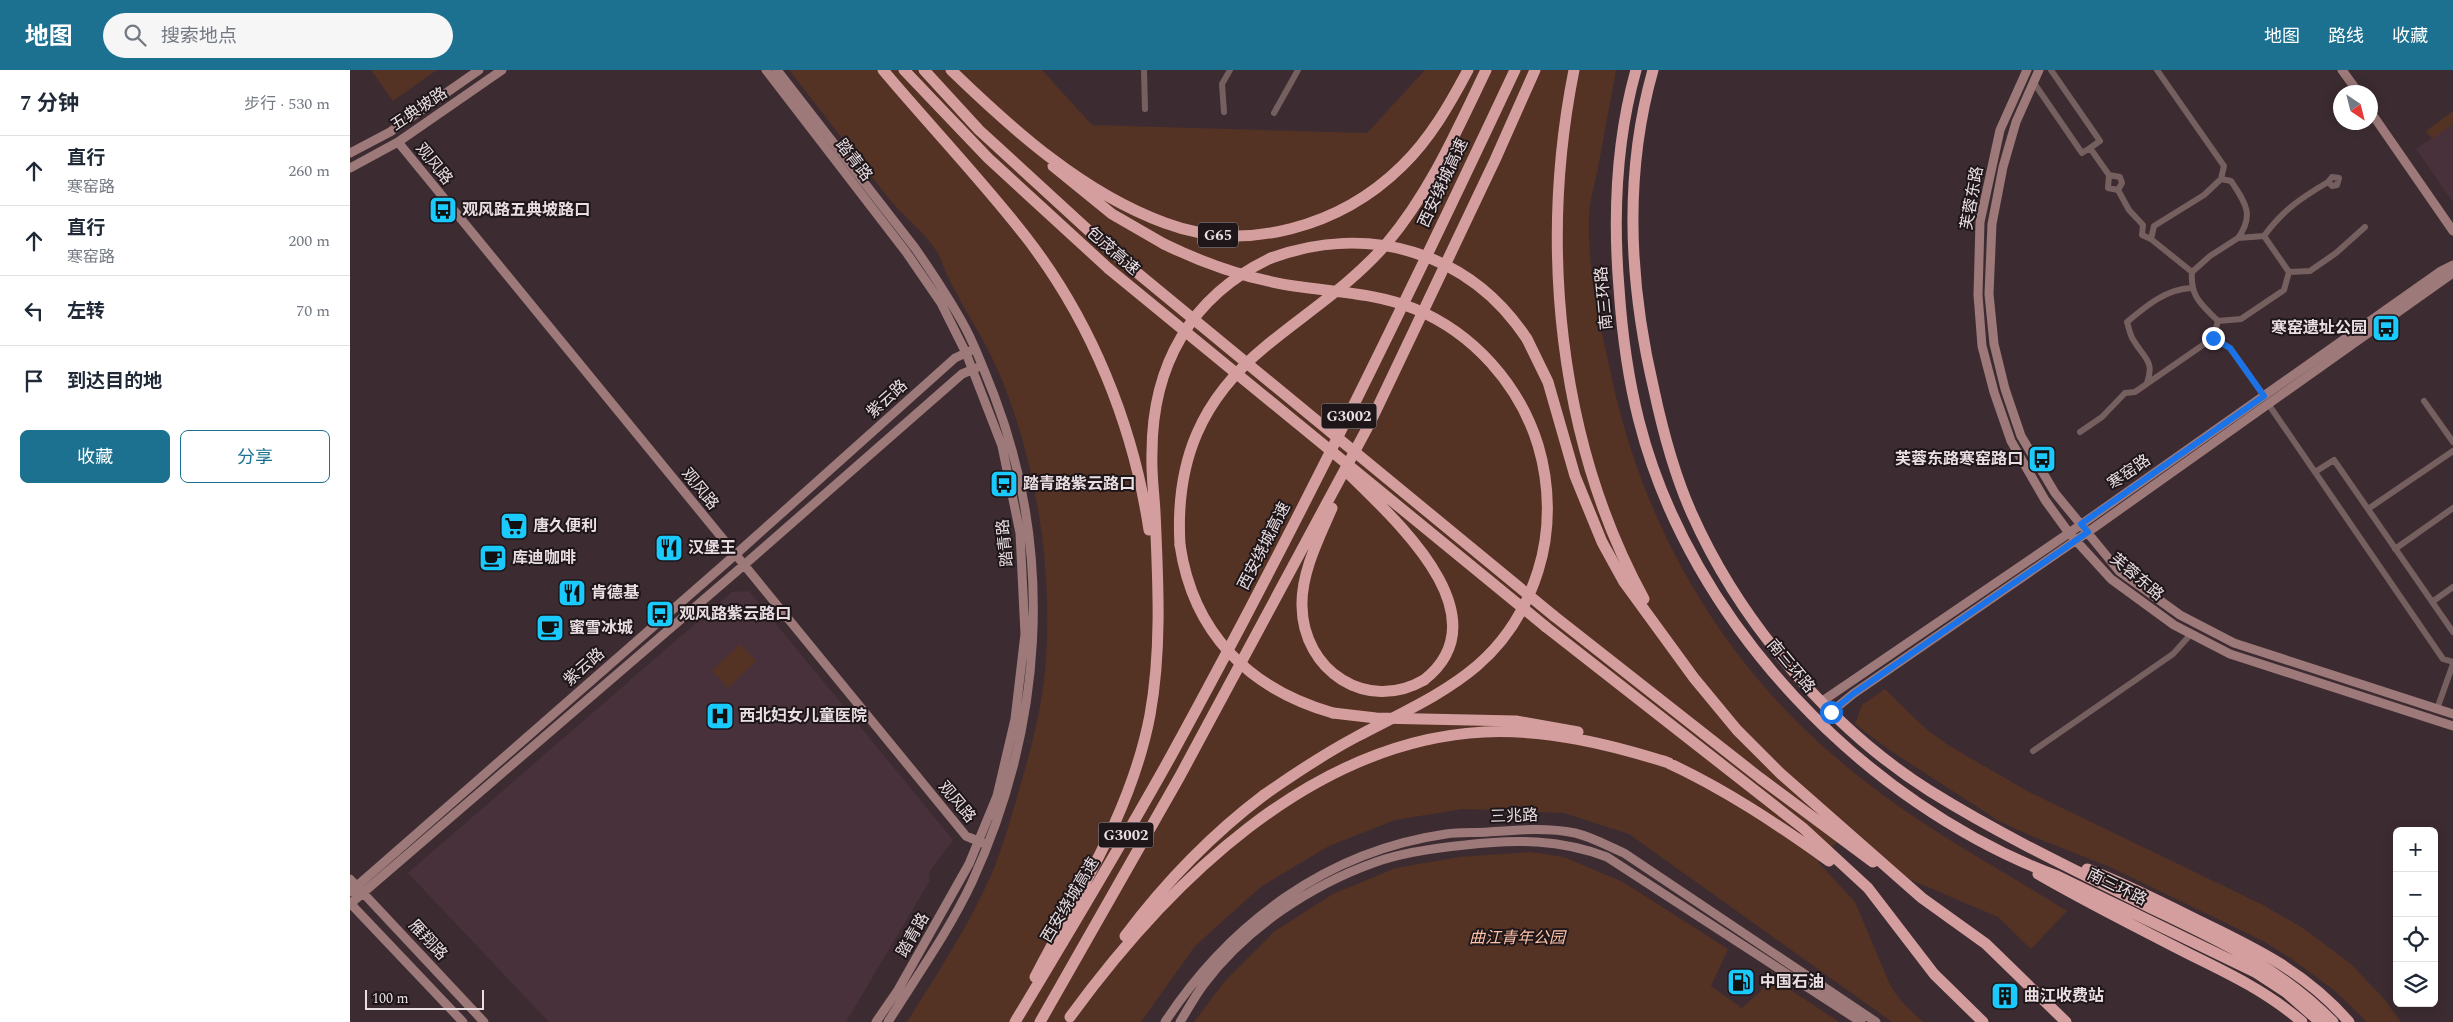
<!DOCTYPE html>
<html lang="zh">
<head>
<meta charset="utf-8">
<style>
	body { margin:0; font-family:Spectral,"Noto Sans SC",serif; background:#f6f6f7; color:#1f2937 }
	.controls { position:absolute; right:15px; bottom:15px; display:grid; overflow:hidden; border-radius:8px; box-shadow:0 2px 12px #0003 }
	.controls button { width:45px; height:45px; display:grid; place-items:center; padding:0; border:0; border-bottom:1px solid #e0e1e3; background:#fff; color:#1f2937; font:25px sans-serif }
	.compass { position:absolute; left:1983px; top:15px; width:45px; height:45px; border-radius:50%; background:#fff; box-shadow:0 2px 12px #0003; rotate:145deg }
	.scale { position:absolute; left:15px; bottom:12px; width:119px; box-sizing:border-box; padding-left:5px; border:2px solid #e9dee2; border-top:0; font-size:14px; line-height:18px; white-space:nowrap; color:#e9dee2; -webkit-text-stroke:4px #1e1619; paint-order:stroke }
	.stop { position:absolute; width:15px; height:15px; margin:-11px; border:4px solid #1a73e8; border-radius:50%; background:#fff }
	.stop.end { background:#1a73e8; border-color:#fff; box-shadow:0 1px 5px #0008 }
	.list { margin:0; padding:0; list-style:none }
	h2 { display:flex; justify-content:space-between; align-items:center; height:65px; margin:0; padding:0 20px; font-size:21px }
	h2 small { font-size:16px; font-weight:400; color:#747a83 }
	.list li { display:grid; grid-template-columns:32px 1fr auto; gap:15px; align-items:center; box-sizing:border-box; height:70px; padding:0 20px; border-top:1px solid #e0e1e3 }
	.list b { display:block; font-size:19px; white-space:nowrap }
	.list p { margin:0; font-size:16px; white-space:nowrap; color:#747a83 }
	.list em { font-size:16px; font-style:normal; color:#747a83 }
	.actions { display:flex; gap:10px; padding:15px 20px }
	.actions a { flex:1; padding:11px 0; border:1px solid #1d7190; border-radius:8px; text-align:center; font-size:18px; color:#1d7190 }
	.actions .main { background:#1d7190; color:#fff }
	.icon { flex:none; width:28px; height:28px; fill:none; stroke:currentColor; stroke-width:2; stroke-linecap:round; stroke-linejoin:round }
	.map { position:relative; flex:none; width:2103px; height:952px; overflow:hidden }
	header { display:flex; align-items:center; gap:30px; box-sizing:border-box; height:70px; padding:0 25px; background:#1d7190; color:#fff }
	header strong { font-size:24px }
	nav { display:flex; gap:28px; margin-inline-start:auto; font-size:18px }
	.search { width:350px; height:45px; background:#f6f6f7; display:flex; align-items:center; gap:12px; box-sizing:border-box; padding:0 18px; border-radius:28px; color:#747a83; font-size:19px }
	main { display:flex }
	aside { flex:1; background:#fff }
	.map>svg:first-child { display:block }
</style>
</head>
<body>
<header>
<strong>地图</strong>
<div class="search"><svg class="icon" aria-label="search" viewBox="0 0 24 24"><circle cx="10" cy="10" r="6"/><path d="M15 15l6 6"/></svg>搜索地点</div>
<nav><a>地图</a><a>路线</a><a>收藏</a></nav>
</header>
<main>
<aside>
<h2>7 分钟<small>步行 · 530 m</small></h2>
<ul class="list">
<li><svg class="icon" aria-label="ahead" viewBox="0 0 24 24"><path d="M12 20V5M6 11l6-6 6 6"/></svg><div><b>直行</b><p>寒窑路</p></div><em>260 m</em></li>
<li><svg class="icon" aria-label="ahead" viewBox="0 0 24 24"><path d="M12 20V5M6 11l6-6 6 6"/></svg><div><b>直行</b><p>寒窑路</p></div><em>200 m</em></li>
<li><svg class="icon" aria-label="left" viewBox="0 0 24 24"><path d="M17 20v-9H6M10 6l-5 5 5 5"/></svg><div><b>左转</b></div><em>70 m</em></li>
<li><svg class="icon" aria-label="arrive" viewBox="0 0 24 24"><path d="M6 21V4h12l-3 4 3 4H6"/></svg><div><b>到达目的地</b></div></li>
</ul>
<div class="actions"><a class="main">收藏</a><a>分享</a></div>
</aside>
<div class="map">
<svg width="2103" height="952" viewBox="0 0 2103 952">
	<rect width="100%" height="100%" fill="#3c2c32"/>
	<path fill="#48313b" d="M2103 54V132L2066 79Z
		M399 521 603 770 579 802 580 810 496 952H199L58 803 382 522Z"/>
	<path fill="#543224" d="M21 0H87L43 31Z
		M439 0H692L742 55 1017 63 1075 0H1266C1260 33 1254 65 1248 98 1245 113 1240 129 1239 144 1237 199 1250 255 1262 309 1296 466 1380 605 1507 705 1571 757 1647 797 1717 841L1681 879 1648 847 1552 806 1501 758 1468 792 1505 832 1541 917 1552 932 1573 952H1542L1279 764 1214 743 1113 739 1045 750 979 776 912 816 845 876 791 952H557C585 907 615 862 637 814 649 789 657 761 665 734 675 700 685 666 691 631 708 529 690 398 649 303 635 269 613 239 597 205 594 199 592 191 589 185 576 163 556 149 540 130 506 87 473 43 439 0Z
		M2103 41V54L2082 69 2076 61Z
		M390 574 406 591 378 618 362 601Z
		M1535 619 1576 659 1598 675 1679 722 1913 835 1953 858 2001 894 2035 930 2051 952H2017L1985 921 1942 889 1913 871 1760 797 1684 767 1649 751 1538 679 1505 654 1512 635Z
		M1180 782 1214 787 1273 812 1378 879 1361 916 1392 938 1424 909 1489 952H844L874 912 925 861 983 824 1046 798 1109 787Z"/>
	<g fill="none" stroke-linecap="round" stroke-linejoin="round">
		<path stroke="#765f5f" stroke-width="6" d="M794 0 795 39
			M1701 0 1750 71 1740 78
			M1807 0 1874 96 1871 109
			M1684 13 1732 83 1740 78 1759 105 1758 118 1768 120 1779 140 1793 155 1792 165 1801 169 1842 202C1840 227 1852 235 1868 251L1863 268 1880 278 1914 326
			M874 42 872 14 880 0
			M924 43 948 0
			M1759 105 1770 107 1772 113 1768 120
			M1914 166C1933 140 1951 128 1978 112L1982 116 1987 115 1989 108 1982 107 1978 112
			M1801 169 1804 156 1854 125 1871 109 1881 111C1895 132 1905 145 1888 168
			M1842 202 1860 186 1888 168 1914 166 1939 202 1934 220 1891 249 1868 251
			M1939 202 1960 201 1986 183 2015 157
			M1797 313C1805 291 1794 288 1784 271 1780 266 1779 258 1777 252 1796 236 1816 219 1841 218
			M2074 331 2103 372
			M1919 335 2093 589 2103 592
			M1730 362 1752 347 1775 323 1785 322 1863 268
			M1965 402 1984 390 2103 562
			M2018 439 2103 381
			M2045 479 2103 438
			M2082 532 2103 517
			M2087 639 2103 594
			M1683 681 1823 584 1841 564"/>
		<path stroke="#9d7979" stroke-width="9" d="M416 0 556 182 591 233 616 283 652 376 670 463 675 564 665 649 647 726 619 794 548 920 526 952
			M427 0 565 178C583 204 601 231 616 259 627 280 635 303 644 325 705 485 693 657 622 812 599 861 566 907 538 952
			M1677 0 1650 60 1630 152 1628 225 1632 276 1644 322 1661 371 1695 430 1719 463 1761 509 1824 555 1880 584 2103 656
			M1689 0 1666 52 1653 97 1642 154 1639 224 1644 274 1655 319 1671 366 1705 423 1769 501 1830 545 1884 573 2103 644
			M1992 0 2008 22
			M2020 41 2103 161
			M48 72 616 766 635 774
			M0 83 40 62 129 0
			M0 98 48 72 152 0
			M1471 632 1719 463 2091 201 2103 195
			M1481 642 1503 624 1738 462 2103 203
			M0 809 134 952
			M0 822 385 485 605 288 620 281
			M0 833 113 952
			M0 834 394 495 612 304 626 298
			M815 952C880 853 977 781 1096 764 1110 762 1124 763 1138 762 1166 760 1197 757 1225 763 1242 767 1258 776 1274 783L1526 952
			M830 952C838 939 845 926 854 914 896 858 961 815 1026 792 1054 782 1085 778 1115 775 1164 769 1210 769 1257 787L1511 952"/>
		<path stroke="#d59e9e" stroke-width="11" d="M533 0C580 56 631 109 676 167 741 251 783 354 799 460
			M554 0 638 88 759 199
			M574 0 629 60 762 182
			M601 0C663 60 733 123 815 153 897 184 991 156 1052 96 1080 69 1100 34 1118 0
			M1224 0C1189 175 1208 371 1294 529
			M1286 0C1266 71 1263 145 1269 218 1272 263 1278 308 1289 351 1340 552 1514 734 1707 806L1905 902 1937 923 1970 952
			M1303 0C1273 106 1279 214 1304 320 1313 362 1324 404 1342 444 1390 552 1480 658 1580 721 1649 764 1724 800 1797 836 1867 870 1928 896 1983 952
			M703 96 762 144 814 174
			M1177 269 1198 312 1225 406 1252 472 1274 512 1344 608 1387 660 1431 704 1572 828 1636 874 1716 952
			M982 438C969 468 951 503 952 536 953 601 1017 643 1074 610
			M830 475C825 391 851 329 916 276 957 242 1002 214 1037 173 1080 122 1107 60 1136 0
			M1204 546 1410 708 1523 792
			M1196 557 1453 758 1518 818 1584 904 1633 952
			M983 643 1026 648 1166 651 1228 662
			M1314 691C1373 718 1426 753 1479 791
			M1737 799C1773 813 1807 830 1841 847 1901 876 1954 900 1999 952
			M1688 804C1738 833 1790 859 1841 885 1880 904 1919 923 1952 952
			M775 866C815 813 861 765 914 725
			M685 907C729 822 782 740 800 645 812 579 808 510 805 442 804 423 801 403 802 383 802 295 841 226 921 188
			M720 947C817 814 960 671 1134 662 1197 659 1259 674 1319 693
			M665 952C718 864 771 776 821 686 944 462 1056 232 1165 0
			M690 952 830 706 1021 351 1145 90 1185 0"/>
		<path stroke="#d59e9e" stroke-width="11" d="M814 174C855 194 898 209 944 216 984 222 1027 223 1065 239 1123 263 1169 314 1188 375 1200 415 1201 460 1188 501 1157 599 1089 623 1006 667 974 684 944 704 914 725
			M762 182 1204 546
			M921 188C1018 153 1119 181 1177 269
			M759 199 1196 557
			M998 403C1044 449 1155 546 1074 610
			M830 475C843 563 899 619 983 643"/>
	</g>
	<g fill="none" stroke-linecap="round" stroke-linejoin="round">
		<path stroke="#1a73e8" stroke-width="6" d="M1481 642 1503 624 1738 462 1731 454 1914 326 1880 278 1863 268"/>
	</g>
	<defs>
		<symbol id="bus-square" viewBox="-11 -11 22 22"><rect x="-9" y="-9" width="18" height="18" rx="4" fill="#1acafc" stroke="#1e1619"/><path d="M-5-6H5V4H4V6H2V4H-2V6H-4V4H-5ZM-3.5-4V0h7V-4ZM-3.5 1.2v1.5H-2V1.2ZM2 1.2v1.5H3.5V1.2Z" fill="#111"/></symbol>
		<symbol id="supermarket-square" viewBox="-11 -11 22 22"><rect x="-9" y="-9" width="18" height="18" rx="4" fill="#1acafc" stroke="#1e1619"/><path d="M-6-5.5h2.5l.6 2H6L4.5 2H-2.5L-4.4-4H-6ZM-1.5 3.2a1.3 1.3 0 1 0 .1 0ZM3 3.2a1.3 1.3 0 1 0 .1 0Z" fill="#111"/></symbol>
		<symbol id="restaurant-square" viewBox="-11 -11 22 22"><rect x="-9" y="-9" width="18" height="18" rx="4" fill="#1acafc" stroke="#1e1619"/><path d="M-5-6h1v4h1v-4h1v4h1v-4h1v5L-1.5 .5V6h-2V.5L-5-1ZM5-6V6H3V1.5H1.5Q1.5-4 5-6Z" fill="#111"/></symbol>
		<symbol id="cafe-square" viewBox="-11 -11 22 22"><rect x="-9" y="-9" width="18" height="18" rx="4" fill="#1acafc" stroke="#1e1619"/><path d="M-5.5-4.5H6V0H3Q3 3.5 0 3.5H-2.5Q-5.5 3.5-5.5 0ZM3-3.2v2h1.7v-2ZM-6 4.5H4V6H-6Z" fill="#111"/></symbol>
		<symbol id="hospital-square" viewBox="-11 -11 22 22"><rect x="-9" y="-9" width="18" height="18" rx="4" fill="#1acafc" stroke="#1e1619"/><path d="M-5-5h3v3.5h4V-5h3V5h-3V1.5h-4V5h-3Z" fill="#111"/></symbol>
		<symbol id="fuel-square" viewBox="-11 -11 22 22"><rect x="-9" y="-9" width="18" height="18" rx="4" fill="#1acafc" stroke="#1e1619"/><path d="M-5.5-6h7V0h2V4h1.3V-2.5L3-4.5l.8-.8L6-3V5H2.5V1h-1V6h-7ZM-4.2-4.7v3.2H.2V-4.7Z" fill="#111"/></symbol>
		<symbol id="building-square" viewBox="-11 -11 22 22"><rect x="-9" y="-9" width="18" height="18" rx="4" fill="#1acafc" stroke="#1e1619"/><path d="M-4-6H4V6H1V3H-1V6H-4ZM-2.5-4.3h1.7v1.8h-1.7ZM.8-4.3h1.7v1.8H.8ZM-2.5-1h1.7V.8h-1.7ZM.8-1h1.7V.8H.8Z" fill="#111"/></symbol>
	</defs>
	<g fill-rule="evenodd">
		<use href="#bus-square" x="77" y="124" width="32" height="32"/>
		<use href="#bus-square" x="2020" y="242" width="32" height="32"/>
		<use href="#bus-square" x="1676" y="373" width="32" height="32"/>
		<use href="#bus-square" x="638" y="398" width="32" height="32"/>
		<use href="#supermarket-square" x="148" y="440" width="32" height="32"/>
		<use href="#restaurant-square" x="303" y="462" width="32" height="32"/>
		<use href="#cafe-square" x="127" y="472" width="32" height="32"/>
		<use href="#restaurant-square" x="206" y="507" width="32" height="32"/>
		<use href="#bus-square" x="294" y="528" width="32" height="32"/>
		<use href="#cafe-square" x="184" y="542" width="32" height="32"/>
		<use href="#hospital-square" x="354" y="630" width="32" height="32"/>
		<use href="#fuel-square" x="1375" y="896" width="32" height="32"/>
		<use href="#building-square" x="1639" y="910" width="32" height="32"/>
	</g>
	<g text-anchor="middle" dominant-baseline="central" stroke-width="4" stroke-linejoin="round" paint-order="stroke">
		<g fill="#1e1619" stroke="#aca2a6" stroke-width="1">
			<rect x="848" y="152.5" width="40" height="25" rx="4"/>
			<rect x="971.5" y="333.5" width="55" height="25" rx="4"/>
			<rect x="748.5" y="752.5" width="55" height="25" rx="4"/>
		</g>
		<g font-size="15" font-weight="bold" fill="#e9dee2">
			<text x="868" y="165">G65</text>
			<text x="999" y="346">G3002</text>
			<text x="776" y="765">G3002</text>
		</g>
		<g font-size="16" fill="#e9dee2" stroke="#1e1619">
			<text transform="translate(69 39) rotate(-34)">五典坡路</text>
			<text transform="translate(504 90) rotate(52)">踏青路</text>
			<text transform="translate(84 94) rotate(51)">观风路</text>
			<text transform="translate(1093 113) rotate(-65)">西安绕城高速</text>
			<text transform="translate(1622 128) rotate(-80)">芙蓉东路</text>
			<text transform="translate(763 181) rotate(41)">包茂高速</text>
			<text transform="translate(1254 228) rotate(-95)">南三环路</text>
			<text transform="translate(537 329) rotate(-42)">紫云路</text>
			<text transform="translate(1779 402) rotate(-35)">寒窑路</text>
			<text transform="translate(350 419) rotate(51)">观风路</text>
			<text transform="translate(655 473) rotate(-96)">踏青路</text>
			<text transform="translate(914 476) rotate(-63)">西安绕城高速</text>
			<text transform="translate(1787 507) rotate(40)">芙蓉东路</text>
			<text transform="translate(1441 596) rotate(50)">南三环路</text>
			<text transform="translate(234 597) rotate(-41)">紫云路</text>
			<text transform="translate(607 732) rotate(50)">观风路</text>
			<text transform="translate(1164 746) rotate(-2)">三兆路</text>
			<text transform="translate(1767 817) rotate(26)">南三环路</text>
			<text transform="translate(720 830) rotate(-59)">西安绕城高速</text>
			<text transform="translate(563 865) rotate(-60)">踏青路</text>
			<text transform="translate(78 870) rotate(47)">雁翔路</text>
		</g>
		<g font-size="16" font-weight="bold" fill="#e9dee2" stroke="#1e1619" text-anchor="start">
			<text x="112" y="140">观风路五典坡路口</text>
			<text x="2017" y="258" text-anchor="end">寒窑遗址公园</text>
			<text x="1673" y="389" text-anchor="end">芙蓉东路寒窑路口</text>
			<text x="673" y="414">踏青路紫云路口</text>
			<text x="183" y="456">唐久便利</text>
			<text x="338" y="478">汉堡王</text>
			<text x="162" y="488">库迪咖啡</text>
			<text x="241" y="523">肯德基</text>
			<text x="329" y="544">观风路紫云路口</text>
			<text x="219" y="558">蜜雪冰城</text>
			<text x="389" y="646">西北妇女儿童医院</text>
			<text x="1410" y="912">中国石油</text>
			<text x="1674" y="926">曲江收费站</text>
		</g>
		<g font-size="16" font-style="italic" fill="#fec2a9" stroke="#1e1619">
			<text x="1167" y="868">曲江青年公园</text>
		</g>
	</g>
</svg>
<div class="controls">
<button>+</button>
<button>−</button>
<button><svg class="icon" aria-label="locate" viewBox="0 0 24 24"><circle cx="12" cy="12" r="6"/><path d="M12 2v4M12 18v4M2 12h4M18 12h4"/></svg></button>
<button><svg class="icon" aria-label="layers" viewBox="0 0 24 24"><path d="M12 4l9 5-9 5-9-5zM3 14l9 5 9-5"/></svg></button>
</div>
<svg class="compass" viewBox="-18 -18 36 36"><path d="M0-13l5 13h-10z" fill="#e53935"/><path d="M0 13l5-13h-10z" fill="#747a83"/></svg>
<div class="scale">100 m</div>
<div class="stop" style="left:1481px;top:642px"></div>
<div class="stop end" style="left:1863px;top:268px"></div>
</div>
</main>
</body>
</html>
